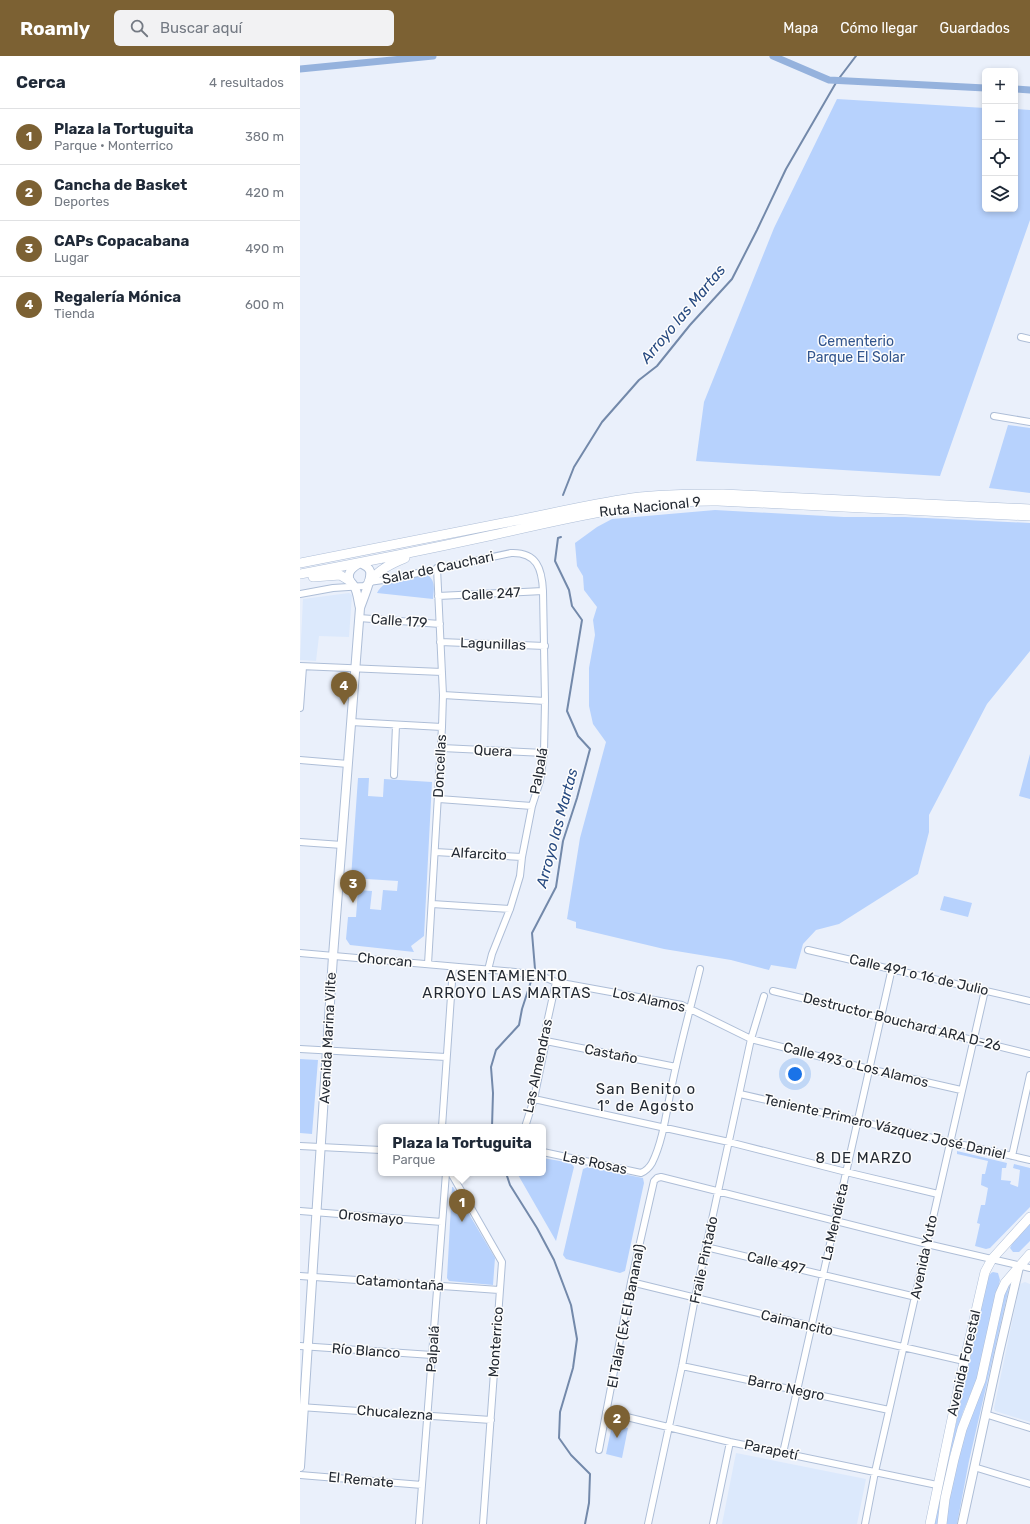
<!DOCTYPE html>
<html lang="es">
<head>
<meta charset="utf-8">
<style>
	body { margin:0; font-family:Rubik,sans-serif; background:#f2f2f3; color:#1f2937 }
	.controls { position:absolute; right:12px; top:12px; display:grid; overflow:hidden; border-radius:6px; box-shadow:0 2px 6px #0003 }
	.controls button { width:36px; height:36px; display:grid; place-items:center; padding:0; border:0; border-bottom:1px solid #e0e1e3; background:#fff; color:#1f2937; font:20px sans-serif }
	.you { position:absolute; left:495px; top:1018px; width:14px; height:14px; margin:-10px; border:3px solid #fff; border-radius:50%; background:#1a73e8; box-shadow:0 0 0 6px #1a73e833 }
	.badge { display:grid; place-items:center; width:26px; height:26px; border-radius:50%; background:#7c6133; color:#fff; font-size:13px; font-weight:700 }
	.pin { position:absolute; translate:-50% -33px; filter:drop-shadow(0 1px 2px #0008) }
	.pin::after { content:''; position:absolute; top:21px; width:14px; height:12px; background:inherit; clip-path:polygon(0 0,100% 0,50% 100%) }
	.popup { position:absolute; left:78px; top:1068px; width:168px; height:52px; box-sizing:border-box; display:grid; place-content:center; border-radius:6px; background:#fff; filter:drop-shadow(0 1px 3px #0005); font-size:13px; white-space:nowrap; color:#747a83 }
	.popup b { font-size:15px; color:#1f2937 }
	.popup::after { content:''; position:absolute; left:50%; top:100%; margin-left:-8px; border:8px solid transparent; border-top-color:#fff }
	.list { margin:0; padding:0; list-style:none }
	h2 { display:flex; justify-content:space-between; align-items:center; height:52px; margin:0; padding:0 16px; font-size:17px }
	h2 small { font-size:13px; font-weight:400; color:#747a83 }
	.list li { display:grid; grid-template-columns:26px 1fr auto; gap:12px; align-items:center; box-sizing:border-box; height:56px; padding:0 16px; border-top:1px solid #e0e1e3 }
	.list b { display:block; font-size:15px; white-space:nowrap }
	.list p { margin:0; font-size:13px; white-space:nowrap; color:#747a83 }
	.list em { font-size:13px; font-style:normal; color:#747a83 }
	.icon { flex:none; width:22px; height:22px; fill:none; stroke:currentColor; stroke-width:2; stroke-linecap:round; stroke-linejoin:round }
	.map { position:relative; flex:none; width:730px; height:1468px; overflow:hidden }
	header { display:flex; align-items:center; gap:24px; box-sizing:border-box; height:56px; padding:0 20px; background:#7c6133; color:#fff }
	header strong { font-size:19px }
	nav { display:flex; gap:22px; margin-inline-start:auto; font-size:14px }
	.search { width:280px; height:36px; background:#f2f2f3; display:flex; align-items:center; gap:10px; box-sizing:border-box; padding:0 14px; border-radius:6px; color:#747a83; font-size:15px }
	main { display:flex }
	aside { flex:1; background:#fff }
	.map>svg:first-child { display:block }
</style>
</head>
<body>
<header>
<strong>Roamly</strong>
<div class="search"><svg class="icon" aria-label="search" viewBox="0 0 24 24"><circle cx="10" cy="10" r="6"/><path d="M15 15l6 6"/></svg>Buscar aquí</div>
<nav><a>Mapa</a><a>Cómo llegar</a><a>Guardados</a></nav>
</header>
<main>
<aside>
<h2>Cerca<small>4 resultados</small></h2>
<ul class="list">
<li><span class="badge">1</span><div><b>Plaza la Tortuguita</b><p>Parque · Monterrico</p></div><em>380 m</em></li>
<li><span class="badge">2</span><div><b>Cancha de Basket</b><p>Deportes</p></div><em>420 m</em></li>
<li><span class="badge">3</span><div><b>CAPs Copacabana</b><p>Lugar</p></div><em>490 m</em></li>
<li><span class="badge">4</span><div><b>Regalería Mónica</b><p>Tienda</p></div><em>600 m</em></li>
</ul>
</aside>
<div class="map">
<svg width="730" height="1468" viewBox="0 0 730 1468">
	<rect width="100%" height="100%" fill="#eaf0fb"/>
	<path fill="#dce9fc" d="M49 537 52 539 49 581 19 580 16 605 0 604 3 543Z
		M725 1226 730 1228V1366L695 1355 694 1352 720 1228Z
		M436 1397 566 1423 557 1468H422Z"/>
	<path fill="#b7d2fd" d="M537 43 685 52V153H715V53L730 54V164L640 420 396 405 404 346 474 172Z
		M708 369 730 372V437L689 432Z
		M415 454 544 461H605L730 467V595L687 648 629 759V776L618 818 539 868 516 874 503 888 496 913 471 909 469 914 431 904 364 893 276 872V866L267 863 280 782 306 686 293 668 289 650V612L295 579 293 564 297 551 284 534 283 520 277 510 275 487 297 471 312 463Z
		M126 518C136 524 134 532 133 543L77 537C85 521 110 521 126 518Z
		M730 698V743L719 740Z
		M58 722H69L68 740 83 741 84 723 132 726 124 880 111 890 114 896 50 889 46 883 48 861H56L58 834 72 835 70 853 81 854 83 834 97 835 98 825 51 822Z
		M644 840 672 847 668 861 640 854Z
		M0 1003 18 1004 12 1078 0 1077Z
		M657 1095 707 1107 706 1112H702L701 1124 711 1125 710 1128 718 1131 720 1114 713 1112 714 1108 730 1112V1151L690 1192 686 1193 675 1190 680 1168 677 1167 681 1149H685L688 1132 681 1129 682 1118H685L688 1105 657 1098Z
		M243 1102 271 1107 274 1111 256 1185 217 1117H243Z
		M288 1111 343 1122 344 1127 325 1215 320 1217 266 1203 263 1199 283 1113Z
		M152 1131H153L195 1202 193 1229 149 1225 147 1222Z
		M730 1168V1185L719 1196H713L710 1192 712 1188Z
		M693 1216 698 1217 700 1224 678 1320 663 1356 650 1399 643 1432 638 1468H634L688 1221 691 1217Z
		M709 1225 710 1227 669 1405 657 1468H645L655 1409 703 1241Z
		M312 1369 328 1372 322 1402 306 1398Z"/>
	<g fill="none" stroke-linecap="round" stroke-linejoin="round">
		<path stroke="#7389aa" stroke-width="2" d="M263 439 274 411 302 366 339 324 357 310 390 269 432 223 457 174 486 113 537 25 556 0
			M192 1071 193 1037 191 1011 196 994 219 969 222 953 235 913 232 877 256 831 263 785 277 742 290 693 278 680 267 655 282 564 272 550 269 534 255 505 258 482 261 481
			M206 1117 210 1129 237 1172 254 1204 271 1249 277 1283 273 1312 260 1356 259 1382 271 1399 290 1418 289 1447 285 1468"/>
		<path stroke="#95b2dd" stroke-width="7" d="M473 0 529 24 685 32
			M0 13 133 0
			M715 33 730 34"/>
		<defs>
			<path id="street" d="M721 281 730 283
				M694 360 730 366
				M0 538 33 532 64 530 69 526 90 523 211 497C237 496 242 513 243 535L245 645 244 697 240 725 232 750 222 801 220 820 210 853 192 898 188 914
				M138 540 243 535
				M59 562 140 568
				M140 586 245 590
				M0 610 142 616
				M143 639 245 645
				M0 652 3 611
				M51 666 142 671
				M142 692 244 697
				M0 704 48 708
				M94 719 96 669
				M139 743 232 750
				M0 786 42 789
				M135 796 222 801
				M132 848 210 853
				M508 894 730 945
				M0 897 215 916 241 920 256 926 382 949 451 983 569 1013 661 1034
				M128 908 142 671 143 639 137 512
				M473 935 730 998
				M246 985 376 1011
				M0 993 146 1001
				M440 1038 730 1104
				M234 1043 429 1086 546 1116 638 1138
				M142 1071 153 911
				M225 1071 234 1043 246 985 245 976 256 926
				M0 1090 81 1094
				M243 1096 341 1117C346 1115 349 1112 352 1107 364 1083 367 1050 373 1024 381 986 391 950 400 913
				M712 1100 730 1019
				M151 1117 202 1206 183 1468
				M0 1155 142 1166
				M406 1191 616 1241
				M0 1220 199 1234
				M331 1226 511 1270 664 1305
				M0 1290 132 1299
				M382 1310 589 1354
				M0 1351 191 1364
				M306 1356 430 1386 637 1429
				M685 1358 730 1372
				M299 1394 331 1226 354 1125 357 1122 361 1121 627 1188 730 1212
				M483 1397 592 912
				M674 1411 730 1428
				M0 1419 122 1429
				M119 1468 146 1117
				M348 1468 382 1310 395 1242 451 983 464 940
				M413 1468 430 1386
				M565 1468 575 1416 685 934"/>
			<path id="secondary" d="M0 1411 33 900 60 552C63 543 72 523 70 515 68 510 64 509 60 507 53 511 46 516 50 525 51 526 54 529 54 530 58 536 58 545 60 552
				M662 1468 699 1297 719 1211"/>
			<path id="primary" d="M0 507C69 494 138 480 208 466 249 458 291 448 332 442 362 438 393 438 423 438L730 453
				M0 518C65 506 129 493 193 479 268 462 341 444 418 445L730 460
				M13 521 40 519 50 525
				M69 526C79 514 90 508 105 502
				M630 1468 661 1320 685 1216 692 1203 730 1161
				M642 1468 645 1443 654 1403 662 1373 681 1324 700 1238 705 1227 730 1198"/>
		</defs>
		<use href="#street" stroke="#aebed7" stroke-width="8"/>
		<use href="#secondary" stroke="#aebed7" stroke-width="10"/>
		<use href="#primary" stroke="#aebed7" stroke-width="10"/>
		<use href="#street" stroke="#fff" stroke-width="6"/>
		<use href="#secondary" stroke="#fff" stroke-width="8"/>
		<use href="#primary" stroke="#fff" stroke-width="9"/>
	</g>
	<g text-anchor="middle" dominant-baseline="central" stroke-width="3" stroke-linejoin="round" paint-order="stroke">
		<g font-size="14" fill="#32558d" stroke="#fdfdfd">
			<text x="556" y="285">Cementerio<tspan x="556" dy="16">Parque El Solar</tspan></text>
		</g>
		<g font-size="14" fill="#242a33" stroke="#fdfdfd">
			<text transform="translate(350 451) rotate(-6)">Ruta Nacional 9</text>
			<text transform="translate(138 512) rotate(-12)">Salar de Cauchari</text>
			<text transform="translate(191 538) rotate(-3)">Calle 247</text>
			<text transform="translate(99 565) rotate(4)">Calle 179</text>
			<text transform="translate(193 588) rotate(2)">Lagunillas</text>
			<text transform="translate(193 695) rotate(3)">Quera</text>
			<text transform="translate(140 710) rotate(-87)">Doncellas</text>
			<text transform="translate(239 715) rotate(-80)">Palpalá</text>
			<text transform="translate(179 798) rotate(3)">Alfarcito</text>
			<text transform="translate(85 904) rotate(5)">Chorcan</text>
			<text transform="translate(619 919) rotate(13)">Calle 491 o 16 de Julio</text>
			<text transform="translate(349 944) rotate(12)">Los Alamos</text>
			<text transform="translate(602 966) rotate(14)">Destructor Bouchard ARA D-26</text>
			<text transform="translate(28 982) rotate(-87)">Avenida Marina Vilte</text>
			<text transform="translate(311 998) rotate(11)">Castaño</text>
			<text transform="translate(556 1009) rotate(14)">Calle 493 o Los Alamos</text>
			<text transform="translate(238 1010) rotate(-78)">Las Almendras</text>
			<text transform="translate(585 1071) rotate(13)">Teniente Primero Vázquez José Daniel</text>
			<text transform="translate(295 1107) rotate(12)">Las Rosas</text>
			<text transform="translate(71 1161) rotate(5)">Orosmayo</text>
			<text transform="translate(535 1166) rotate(-77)">La Mendieta</text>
			<text transform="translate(624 1201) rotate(-78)">Avenida Yuto</text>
			<text transform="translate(404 1204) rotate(-78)">Fraile Pintado</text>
			<text transform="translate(476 1207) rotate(13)">Calle 497</text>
			<text transform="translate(100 1227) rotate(4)">Catamontaña</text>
			<text transform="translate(326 1260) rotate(-79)">El Talar (Ex El Bananal)</text>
			<text transform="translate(497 1267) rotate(13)">Caimancito</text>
			<text transform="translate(196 1286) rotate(-86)">Monterrico</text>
			<text transform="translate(133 1293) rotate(-86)">Palpalá</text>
			<text transform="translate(66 1295) rotate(4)">Río Blanco</text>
			<text transform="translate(664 1307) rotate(-77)">Avenida Forestal</text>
			<text transform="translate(486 1332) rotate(12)">Barro Negro</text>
			<text transform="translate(95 1357) rotate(4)">Chucalezna</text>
			<text transform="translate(471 1394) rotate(12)">Parapetí</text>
			<text transform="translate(61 1424) rotate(5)">El Remate</text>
		</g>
		<g font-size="15" font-style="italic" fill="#274a80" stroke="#fdfdfd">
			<text transform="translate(383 258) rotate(-50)">Arroyo las Martas</text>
			<text transform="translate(257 772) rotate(-75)">Arroyo las Martas</text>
		</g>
		<g font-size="15" letter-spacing="1" fill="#242a33" stroke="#fdfdfd">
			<text x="207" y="920">ASENTAMIENTO<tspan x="207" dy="17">ARROYO LAS MARTAS</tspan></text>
			<text x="346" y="1033">San Benito o<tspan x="346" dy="17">1º de Agosto</tspan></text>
			<text x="564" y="1102">8 DE MARZO</text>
		</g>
	</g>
</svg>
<div class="controls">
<button>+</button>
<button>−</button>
<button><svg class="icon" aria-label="locate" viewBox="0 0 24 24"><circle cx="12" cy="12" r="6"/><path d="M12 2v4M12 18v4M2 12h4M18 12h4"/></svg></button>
<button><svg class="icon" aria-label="layers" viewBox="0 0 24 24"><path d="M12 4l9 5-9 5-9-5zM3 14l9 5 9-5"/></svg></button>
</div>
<div class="you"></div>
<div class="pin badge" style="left:162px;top:1166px">1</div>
<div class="popup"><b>Plaza la Tortuguita</b>Parque</div>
<div class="pin badge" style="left:317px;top:1382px">2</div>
<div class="pin badge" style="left:53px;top:847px">3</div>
<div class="pin badge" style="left:44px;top:649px">4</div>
</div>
</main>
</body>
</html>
